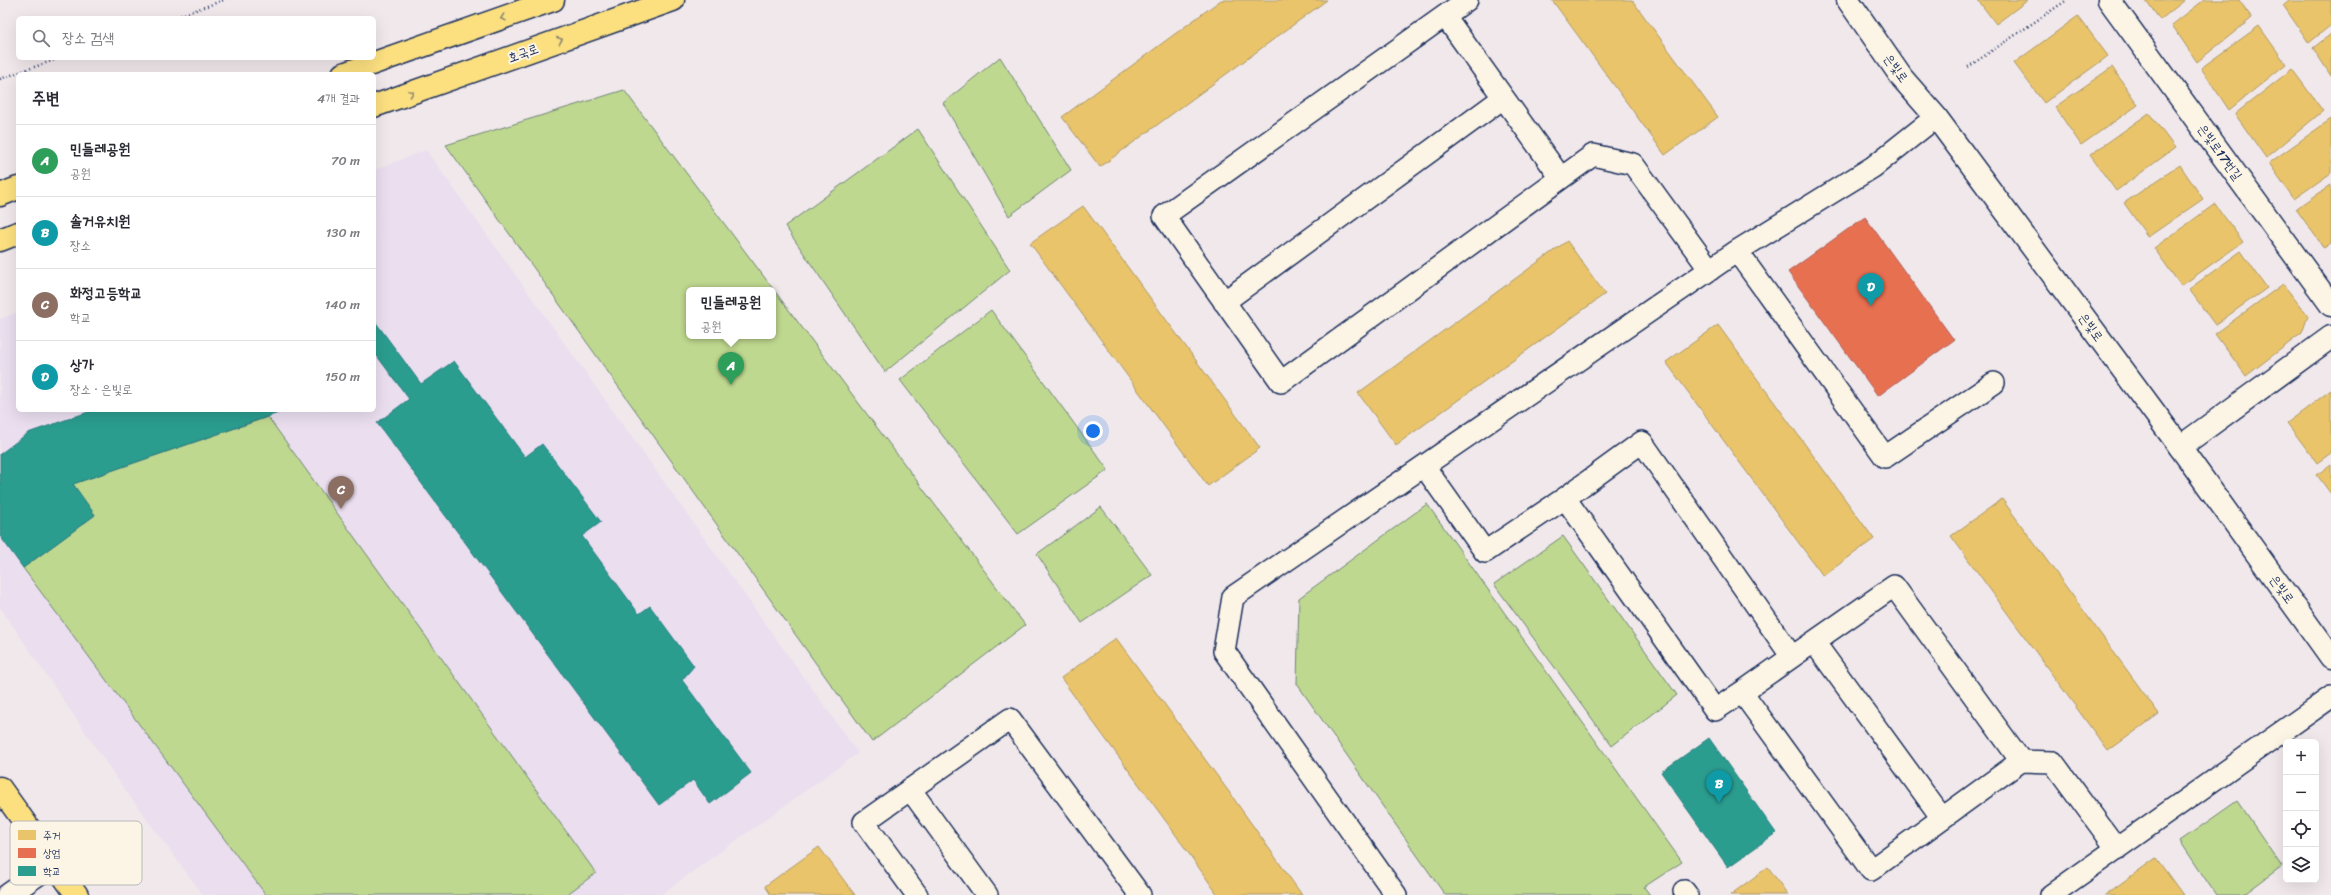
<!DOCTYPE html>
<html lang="ko">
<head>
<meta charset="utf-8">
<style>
	body { margin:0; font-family:Sriracha,"Poor Story",sans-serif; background:#f2f2f3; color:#2b2b33 }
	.controls { position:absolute; right:12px; bottom:12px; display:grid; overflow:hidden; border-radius:6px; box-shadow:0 4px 16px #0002 }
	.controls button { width:36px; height:36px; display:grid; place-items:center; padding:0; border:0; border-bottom:1px solid #e1e1e2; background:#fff; color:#2b2b33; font:20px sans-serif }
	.you { position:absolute; left:1093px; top:431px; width:14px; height:14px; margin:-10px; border:3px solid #fff; border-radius:50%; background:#1a73e8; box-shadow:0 0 0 6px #1a73e833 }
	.badge { display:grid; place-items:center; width:26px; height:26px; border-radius:50%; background:#c8321e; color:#fff; font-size:13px; font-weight:700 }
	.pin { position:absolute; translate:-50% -33px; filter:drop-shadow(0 1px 2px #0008) }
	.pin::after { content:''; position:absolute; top:21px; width:14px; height:12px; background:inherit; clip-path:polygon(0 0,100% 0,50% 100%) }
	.popup { position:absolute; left:686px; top:287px; width:90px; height:52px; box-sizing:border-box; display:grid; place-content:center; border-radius:6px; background:#fff; filter:drop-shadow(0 1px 3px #0005); font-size:13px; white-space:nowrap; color:#7c7c81 }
	.popup b { font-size:15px; color:#2b2b33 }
	.popup::after { content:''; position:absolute; left:50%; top:100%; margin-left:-8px; border:8px solid transparent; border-top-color:#fff }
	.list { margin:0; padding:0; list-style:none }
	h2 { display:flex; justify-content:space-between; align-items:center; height:52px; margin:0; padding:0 16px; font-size:17px }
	h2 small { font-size:13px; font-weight:400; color:#7c7c81 }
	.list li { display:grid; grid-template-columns:26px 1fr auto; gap:12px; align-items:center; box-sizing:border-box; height:72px; padding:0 16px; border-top:1px solid #e1e1e2 }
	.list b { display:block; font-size:15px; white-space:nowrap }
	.list p { margin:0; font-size:13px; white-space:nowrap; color:#7c7c81 }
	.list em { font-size:13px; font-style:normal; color:#7c7c81 }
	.icon { flex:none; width:22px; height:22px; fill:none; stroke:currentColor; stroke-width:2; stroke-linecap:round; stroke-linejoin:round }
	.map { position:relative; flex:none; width:2331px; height:895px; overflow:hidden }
	.search { position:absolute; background:#fff; box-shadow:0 4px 16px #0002; left:16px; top:16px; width:360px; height:44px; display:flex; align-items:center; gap:10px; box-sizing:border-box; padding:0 14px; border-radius:6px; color:#7c7c81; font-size:15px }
	.panel { position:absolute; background:#fff; box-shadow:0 4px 16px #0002; left:16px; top:72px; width:360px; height:340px; border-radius:6px }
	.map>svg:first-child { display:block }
</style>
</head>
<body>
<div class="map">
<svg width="2331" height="895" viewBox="0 0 2331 895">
	<rect width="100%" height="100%" fill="#f1e8eb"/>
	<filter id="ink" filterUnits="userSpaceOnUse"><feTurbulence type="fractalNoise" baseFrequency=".025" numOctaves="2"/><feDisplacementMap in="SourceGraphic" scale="8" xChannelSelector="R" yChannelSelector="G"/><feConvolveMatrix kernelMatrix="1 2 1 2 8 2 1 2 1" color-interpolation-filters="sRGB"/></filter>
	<g filter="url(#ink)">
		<path fill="#eadeef" d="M426 150 858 753 660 895H203L120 783 0 607V319L18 312V410H374V170Z"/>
		<path fill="#bfd88f" stroke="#6d8476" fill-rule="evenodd" d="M1000 57 1071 170 1009 216 943 103Z
			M624 90 1025 625 872 742 446 145ZM689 290H773V336H689Z
			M918 129 1010 270 885 372 785 226Z
			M991 310 1108 470 1018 534 900 380Z
			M268 417 596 873 566 895H266L23 568 95 515 73 484Z
			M1427 504 1682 862 1644 887 1650 895H1445L1297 684 1299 598Z
			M1101 507 1152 575 1082 623 1037 554Z
			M1563 536 1677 695 1612 746 1494 584Z
			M2237 801 2282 866 2243 895H2216L2180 841Z"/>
		<path fill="#e9c46a" stroke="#ab9766" d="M1221 0H1327L1100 167 1062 117Z
			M1552 0H1632L1718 117 1665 155Z
			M1978 0H2028L1996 24Z
			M2146 0H2185L2160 20Z
			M2204 0H2239L2252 18 2197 62 2172 25Z
			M2289 0H2331V25L2309 43 2283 5Z
			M2078 16 2108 56 2044 103 2014 63Z
			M2259 26 2286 64 2229 110 2201 68Z
			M2331 34V76L2313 48Z
			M2112 67 2138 105 2081 145 2055 107Z
			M2292 69 2323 111 2266 158 2235 114Z
			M2149 113 2175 148 2116 191 2090 155Z
			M2331 119V173L2294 199 2269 163Z
			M2180 165 2203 199 2148 237 2124 203Z
			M2331 185V243L2324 248 2296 209Z
			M2215 204 2243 242 2181 286 2154 248Z
			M1083 206 1260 448 1208 486 1030 243Z
			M1567 241 1605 294 1396 445 1358 393Z
			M2241 251 2267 288 2215 325 2189 289Z
			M2283 284 2308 316 2302 333 2246 376 2215 334Z
			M1718 325 1874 539 1823 576 1666 362Z
			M2331 390V453L2317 463 2287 423Z
			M2331 464V494L2317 475Z
			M2002 499 2159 714 2108 751 1951 536Z
			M1116 638 1229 792 1302 895H1218L1173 831 1061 678Z
			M819 847 855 895H771L765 886Z
			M2156 858 2183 895H2105Z
			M1768 867 1788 895H1730Z"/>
		<path fill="#e76f51" stroke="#aa5c55" d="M1865 217 1954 340 1878 396 1788 272Z"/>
		<path fill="#2a9d8f" stroke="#267c80" d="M374 320 421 384 454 361 525 457 542 444 601 522 582 536 639 614 650 606 694 666 682 680 751 773 710 804 693 780 659 805 377 423 409 399 374 352Z
			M94 410H287L73 484 95 515 23 568 0 536V454L28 433Z
			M1709 738 1776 833 1728 867 1661 772Z"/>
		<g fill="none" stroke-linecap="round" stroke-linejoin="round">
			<defs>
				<path id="lane" d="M1467 0 1164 216 1281 382 1593 155 1633 164 1710 270
					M1445 16 1561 178
					M1737 251 1885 457 1994 383
					M1224 302 1503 98
					M1424 466 1485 552 1565 498 1642 442 1792 657 1894 586 2021 761 1871 870 1742 692 1792 657
					M1565 498 1715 710 1742 692
					M1814 642 1942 818
					M2021 761 2053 762 2117 849
					M910 789 987 895
					M1684 891 1687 895
					M917 895 864 822 1010 719 1140 895
					M1396 895 1224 651 1233 597 1737 251 1873 167 1936 117
					M2051 895 2331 697"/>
				<path id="street" d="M2109 0 2331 305
					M2180 447 2331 337"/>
				<path id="secondary" d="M1848 0 1902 78 1936 117 2180 447 2331 657
					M8 895 54 863"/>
				<path id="primary" d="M343 74 553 0
					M374 106 673 0
					M0 195 18 188
					M0 240 18 233
					M0 788 77 895"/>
			</defs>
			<use href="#lane" stroke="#1b2f5e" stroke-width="24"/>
			<use href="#street" stroke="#1b2f5e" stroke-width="25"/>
			<use href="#secondary" stroke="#1b2f5e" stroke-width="25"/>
			<use href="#primary" stroke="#1b2f5e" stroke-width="25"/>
			<path stroke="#1b2f5e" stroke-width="2.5" stroke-dasharray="1 3" stroke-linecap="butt" d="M173 18 224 0
				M1968 67 2067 0
				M0 79 60 58"/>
			<use href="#lane" stroke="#fcf5e5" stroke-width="21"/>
			<use href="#street" stroke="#fcf5e5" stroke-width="22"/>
			<use href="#secondary" stroke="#fcf5e5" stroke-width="22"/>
			<use href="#primary" stroke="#fce080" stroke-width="22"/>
		</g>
		<defs><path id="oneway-chevron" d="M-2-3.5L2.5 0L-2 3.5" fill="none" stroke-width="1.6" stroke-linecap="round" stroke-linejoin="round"/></defs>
		<g stroke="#8c886f">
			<use href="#oneway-chevron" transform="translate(503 18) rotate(161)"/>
			<use href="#oneway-chevron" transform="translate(560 40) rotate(-20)"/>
			<use href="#oneway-chevron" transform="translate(411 93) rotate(-20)"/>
		</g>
	</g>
	<g text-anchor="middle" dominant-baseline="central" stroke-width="4" stroke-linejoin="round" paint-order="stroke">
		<g font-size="13" fill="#1b2f5e" stroke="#fcf5e5">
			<text transform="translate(523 53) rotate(-20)">호국로</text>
			<text transform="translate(1896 68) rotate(54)">은빛로</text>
			<text transform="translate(2220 152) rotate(54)">은빛로17번길</text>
			<text transform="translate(2091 327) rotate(54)">은빛로</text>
			<text transform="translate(2282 589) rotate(54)">은빛로</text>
		</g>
	</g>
	<rect x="10" y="821" width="132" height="64" rx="6" fill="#fcf5e5" stroke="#b8babc" stroke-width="1"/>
	<rect x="18" y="830" width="18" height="10" fill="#e9c46a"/>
	<rect x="18" y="848" width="18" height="10" fill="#e76f51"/>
	<rect x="18" y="866" width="18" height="10" fill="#2a9d8f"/>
	<g font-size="11" fill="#1b2f5e">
		<text x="43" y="839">주거</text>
		<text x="43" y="857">상업</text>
		<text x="43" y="875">학교</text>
	</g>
</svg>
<div class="controls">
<button>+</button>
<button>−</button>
<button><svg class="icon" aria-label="locate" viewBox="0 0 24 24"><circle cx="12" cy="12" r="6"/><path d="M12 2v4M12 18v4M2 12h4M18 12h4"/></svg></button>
<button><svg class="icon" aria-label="layers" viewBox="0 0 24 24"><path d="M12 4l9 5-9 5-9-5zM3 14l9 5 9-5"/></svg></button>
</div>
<div class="you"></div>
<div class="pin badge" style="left:731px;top:385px;background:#2e9e5b">A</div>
<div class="popup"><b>민들레공원</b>공원</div>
<div class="pin badge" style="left:1719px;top:803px;background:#0f9aa8">B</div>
<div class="pin badge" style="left:341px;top:509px;background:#8d6e63">C</div>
<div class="pin badge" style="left:1871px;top:306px;background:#0f9aa8">D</div>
<div class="search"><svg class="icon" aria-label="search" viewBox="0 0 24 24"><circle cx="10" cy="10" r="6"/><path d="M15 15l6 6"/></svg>장소 검색</div>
<section class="panel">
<h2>주변<small>4개 결과</small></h2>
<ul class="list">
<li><span class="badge" style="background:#2e9e5b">A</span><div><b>민들레공원</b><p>공원</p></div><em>70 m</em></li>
<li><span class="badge" style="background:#0f9aa8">B</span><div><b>솔거유치원</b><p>장소</p></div><em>130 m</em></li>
<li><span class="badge" style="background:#8d6e63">C</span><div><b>화정고등학교</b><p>학교</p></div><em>140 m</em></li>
<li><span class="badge" style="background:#0f9aa8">D</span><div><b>상가</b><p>장소 · 은빛로</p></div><em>150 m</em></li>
</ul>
</section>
</div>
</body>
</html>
